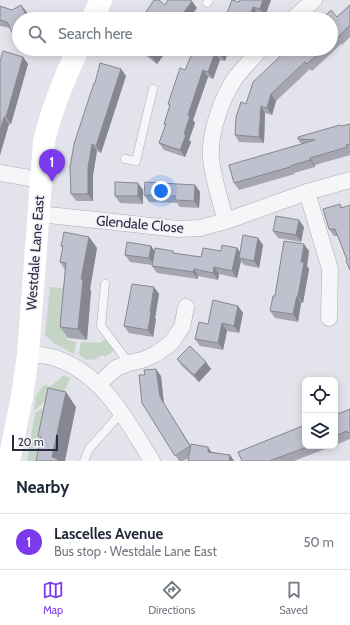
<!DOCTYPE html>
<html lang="en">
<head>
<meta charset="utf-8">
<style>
	body { margin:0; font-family:Cabin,sans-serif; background:#f6f6f7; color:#1f2937 }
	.controls { position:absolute; right:12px; bottom:12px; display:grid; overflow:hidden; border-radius:8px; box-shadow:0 2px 10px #0003 }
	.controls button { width:36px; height:36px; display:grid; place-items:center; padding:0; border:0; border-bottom:1px solid #e0e1e3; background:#fff; color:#1f2937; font:20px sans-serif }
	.scale { position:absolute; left:12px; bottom:10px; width:46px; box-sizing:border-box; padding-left:4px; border:2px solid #2a2b44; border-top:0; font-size:11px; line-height:14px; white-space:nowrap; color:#2a2b44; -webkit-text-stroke:3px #f3f3f8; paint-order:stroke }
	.you { position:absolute; left:161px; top:191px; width:14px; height:14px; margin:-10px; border:3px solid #fff; border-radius:50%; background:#1a73e8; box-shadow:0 0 0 6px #1a73e833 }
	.badge { display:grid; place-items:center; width:26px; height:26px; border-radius:50%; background:#7c3aed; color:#fff; font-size:13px; font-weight:700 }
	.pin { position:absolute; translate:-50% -33px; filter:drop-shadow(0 1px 2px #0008) }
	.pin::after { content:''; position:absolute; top:21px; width:14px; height:12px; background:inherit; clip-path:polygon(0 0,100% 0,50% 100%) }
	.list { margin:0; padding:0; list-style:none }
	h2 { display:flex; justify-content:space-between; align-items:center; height:52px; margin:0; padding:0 16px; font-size:17px }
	h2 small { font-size:13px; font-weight:400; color:#747a83 }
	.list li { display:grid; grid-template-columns:26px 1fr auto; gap:12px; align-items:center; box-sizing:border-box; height:56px; padding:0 16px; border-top:1px solid #e0e1e3 }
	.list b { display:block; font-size:15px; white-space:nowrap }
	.list p { margin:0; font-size:13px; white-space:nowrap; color:#747a83 }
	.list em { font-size:13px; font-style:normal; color:#747a83 }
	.icon { flex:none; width:22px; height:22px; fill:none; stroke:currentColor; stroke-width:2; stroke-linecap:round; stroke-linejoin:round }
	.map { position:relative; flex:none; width:350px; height:461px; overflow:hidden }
	.search { position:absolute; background:#fff; box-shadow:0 2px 10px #0003; left:12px; right:12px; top:12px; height:44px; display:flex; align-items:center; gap:10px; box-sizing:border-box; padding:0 14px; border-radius:22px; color:#747a83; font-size:15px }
	.sheet { height:108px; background:#fff }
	nav { display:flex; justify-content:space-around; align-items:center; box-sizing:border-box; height:56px; border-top:1px solid #e0e1e3; background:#fff; font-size:11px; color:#747a83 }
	nav a { display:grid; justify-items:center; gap:2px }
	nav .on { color:#7c3aed }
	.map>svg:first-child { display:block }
</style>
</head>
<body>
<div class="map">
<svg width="350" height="461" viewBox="0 0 350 461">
	<rect width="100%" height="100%" fill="#e3e3eb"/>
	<path fill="#c4d5c6" d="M50 287 71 289 67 340 76 342 74 354 55 344 45 335Z
		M106 339 115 350 105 357 103 355 98 357 96 359C87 361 85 360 79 354L81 342 100 343Z
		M63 376 70 378 62 396 54 393 34 411 36 395 44 385 51 386Z
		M53 402 43 461H27L35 413Z"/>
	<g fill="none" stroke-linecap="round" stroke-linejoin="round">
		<defs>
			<path id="lane" d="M207 3 209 0
				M125 159 136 161 153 89
				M105 284 101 326 129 363
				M84 461 89 449 121 413"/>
			<path id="street" d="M293 19 314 0
				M0 173 41 180
				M307 192 330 269 329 318
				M38 214 106 221 178 229 200 228 226 221 307 192 350 180
				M226 221C220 200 213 179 211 158 209 133 222 97 236 77 244 67 253 58 260 49
				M28 354C37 355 49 355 58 359 104 376 127 421 152 461
				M99 384 116 368 129 363 142 360 156 354 171 343 182 327 186 307"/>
		</defs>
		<use href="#lane" stroke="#acacb9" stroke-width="9"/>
		<use href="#street" stroke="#acacb9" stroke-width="17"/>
		<use href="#lane" stroke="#f6f6f9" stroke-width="8"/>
		<use href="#street" stroke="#f6f6f9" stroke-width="16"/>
		<path stroke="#fff" stroke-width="22" d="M92 19 101 0
			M9 461 22 397 28 354 44 142C51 110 64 79 78 49"/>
	</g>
	<path fill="#a5a6b1" d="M271 0 265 16 258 14 256 19H217L225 18 239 2Z
		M350 5V37L342 45 341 44 324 60 312 71 310 69 276 101 272 115 265 113 264 143 239 142 235 135 246 104 289 49H331V19L337 17Z
		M0 6 12 10 26 11 30 19H19V46L10 28 0 26Z
		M137 49H168L157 64Z
		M199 49H229L225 61 220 60 213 79 208 77 193 120 195 123 189 140 191 142 185 157 164 150 159 143 165 126 164 124 170 107 168 104 185 70Z
		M23 57 28 64 11 124H9L0 155V61Z
		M121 69 126 76 101 153 97 151 93 175V201H76L71 194 95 83Z
		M350 124V155L315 165V167L294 173 295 174 239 190 234 183 301 144 298 139Z
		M138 183 143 190V204L120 203 115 196Z
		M195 185 200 192 199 208 180 207 177 203 149 202 144 195Z
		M340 204 342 207 347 260 338 236H334L329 229Z
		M304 227 301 242 278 238 273 231Z
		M89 237 97 248 90 289 91 291 87 340 68 338 60 327 65 270 60 262 63 248 61 246Z
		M258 238 263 245 259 268 244 265 241 261 237 278 219 274 218 280 198 276V279L157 273 152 266V265L130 262 125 255 151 246 154 251H173L174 253 201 257 221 251 237 248 240 252Z
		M309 251 307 266 309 269 303 303H301L298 322 275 318 270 311 275 296Z
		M154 287 159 294 155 318 156 319 153 337 129 333 124 326Z
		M238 306 243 313 239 333 227 331 223 350 200 346 195 339 208 324Z
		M177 359 211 369 199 382 182 366Z
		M161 376 164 404 191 446 212 452 230 455 234 461H188L189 458 183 461H179L142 403Z
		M350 409V439L335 445V415Z
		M305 446H333L294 461H242Z"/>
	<path fill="#868790" d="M263 0H271L265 16 260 9Z
		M192 1 197 8 189 19H179Z
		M21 5 26 11 30 19H28Z
		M253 7 258 14 256 19H249Z
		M158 49H168L157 64 152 57Z
		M222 49H229L225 61 220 54Z
		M215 53 220 60 213 79 208 72Z
		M23 57 28 64 11 124 6 117Z
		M121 69 126 76 101 153 96 146Z
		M203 70 208 77 193 120 195 123 189 140 191 142 185 157 180 150 188 115Z
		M271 94 276 101 272 115 267 108Z
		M261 106 265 113 264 143 259 137Z
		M4 117 9 124 0 155V131Z
		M92 144 97 151 93 175V201L88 194V168Z
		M310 158 315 165V167L310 160Z
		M138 183 143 190V204L138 196Z
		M195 185 200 192 199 208 194 201Z
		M299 220 304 227 301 242 296 235Z
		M89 237 97 248 90 289 91 291 87 340 78 329 81 279Z
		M258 238 263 245 259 268 254 261Z
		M304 244 309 251 307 266 309 269 303 303 298 296 301 262Z
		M151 246 156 253 154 265 149 258Z
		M237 248 242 255 239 258 241 261 237 278 232 271Z
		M214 267 219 274 218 280 213 273Z
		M194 269 198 276V279L193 272Z
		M154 287 159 294 155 318 156 319 153 337 148 330Z
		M297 296 301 303 298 322 293 314Z
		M238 306 243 313 239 333 234 326Z
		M222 323 227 331 223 350 218 343Z
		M206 362 211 369 199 382 194 375Z
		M156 369 161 376 164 404 195 454 160 397Z
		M66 392 76 407 65 461H55L52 457Z
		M208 447 213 454 208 452Z
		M230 455 234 461H229Z"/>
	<path fill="#c0c1ce" stroke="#868790" d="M154 0H159L165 5 168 0H190L192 1 179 19H141Z
		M232 0 239 2 240 0H263L260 9 253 7 249 19H217L219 16 225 18Z
		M21 5 28 19H19V41L17 42 7 22 0 20V6L12 10Z
		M350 5V25L337 38H336L331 42V19H322L331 10 337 17Z
		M142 49H158L152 57Z
		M194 49 198 51 199 49H222L220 54 215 53 208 72 203 70 188 115 190 116 184 134 186 135 180 150 159 143 166 124H164L170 105 168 104 180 68 185 70Z
		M288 49 289 50V49H323L307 64 305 62 271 94 267 108 261 106 259 137 235 135 236 117 241 102 246 104 253 82Z
		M3 51 23 57 6 117H4L0 131V61Z
		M100 63 121 69 96 146 92 144 88 168V194H71L70 167 74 144 94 83H95Z
		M350 124V144L346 145 347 147 310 158V160L290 166V167L234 183 229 165 315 140 298 139V137L340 125 341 126Z
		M115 182 138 183V196H115Z
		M145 182 195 185 194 201 175 200V196L144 195Z
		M340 204 341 208 350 205V270L346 261 347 260 335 229H329L323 209Z
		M276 216 299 220 296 235 273 231Z
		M64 232 89 237 81 279 83 280 78 329 60 327 66 263 60 262 63 246H61Z
		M243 235 258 238 254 261 239 258Z
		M284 241 304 244 301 262H304L298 296H297L293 314 270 311 273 296H275Z
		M127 242 151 246 149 258 125 255Z
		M222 245 237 248 232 271 214 267 213 273 194 269 193 272 152 266 155 248 173 251V253L201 257 203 248 221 251Z
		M132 284 154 287 150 312H151L148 330 124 326Z
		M213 300 238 306 234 326 222 323 218 343 195 339 199 322 208 324Z
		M190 346 206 362 194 375 177 359Z
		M156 369 160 397 190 446 175 456 142 403 139 375H145L144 370Z
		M48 388 66 392 52 457 58 459 57 461H36L41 437 38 436Z
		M350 409V432L347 433V431L335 436V415Z
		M305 425V446H310L269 461H242L238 452Z
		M191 444 208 447V452L230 455 229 461H188Z"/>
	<g text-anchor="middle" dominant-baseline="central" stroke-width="3.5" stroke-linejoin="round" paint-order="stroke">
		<g font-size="14" fill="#2a2b44" stroke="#f3f3f8">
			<text transform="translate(140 224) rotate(5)">Glendale Close</text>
			<text transform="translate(35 253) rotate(-86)">Westdale Lane East</text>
		</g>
	</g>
</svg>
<div class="controls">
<button><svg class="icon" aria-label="locate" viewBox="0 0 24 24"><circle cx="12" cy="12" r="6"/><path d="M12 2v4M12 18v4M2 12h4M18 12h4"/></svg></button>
<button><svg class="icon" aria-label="layers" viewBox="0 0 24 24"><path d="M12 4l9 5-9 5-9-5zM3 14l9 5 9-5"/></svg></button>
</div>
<div class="scale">20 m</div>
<div class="you"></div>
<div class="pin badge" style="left:52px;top:182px">1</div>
<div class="search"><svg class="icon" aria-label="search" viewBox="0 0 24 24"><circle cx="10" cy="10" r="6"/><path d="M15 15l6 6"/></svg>Search here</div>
</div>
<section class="sheet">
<h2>Nearby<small></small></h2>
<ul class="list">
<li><span class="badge">1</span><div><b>Lascelles Avenue</b><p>Bus stop · Westdale Lane East</p></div><em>50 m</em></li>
</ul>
</section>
<nav>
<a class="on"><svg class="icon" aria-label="map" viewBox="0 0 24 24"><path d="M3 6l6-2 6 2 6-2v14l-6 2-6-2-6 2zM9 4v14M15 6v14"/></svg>Map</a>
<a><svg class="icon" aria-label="directions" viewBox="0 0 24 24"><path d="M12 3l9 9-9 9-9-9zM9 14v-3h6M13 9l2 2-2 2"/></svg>Directions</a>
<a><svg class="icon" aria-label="saved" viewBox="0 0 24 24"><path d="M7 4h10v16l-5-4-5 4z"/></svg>Saved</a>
</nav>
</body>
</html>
